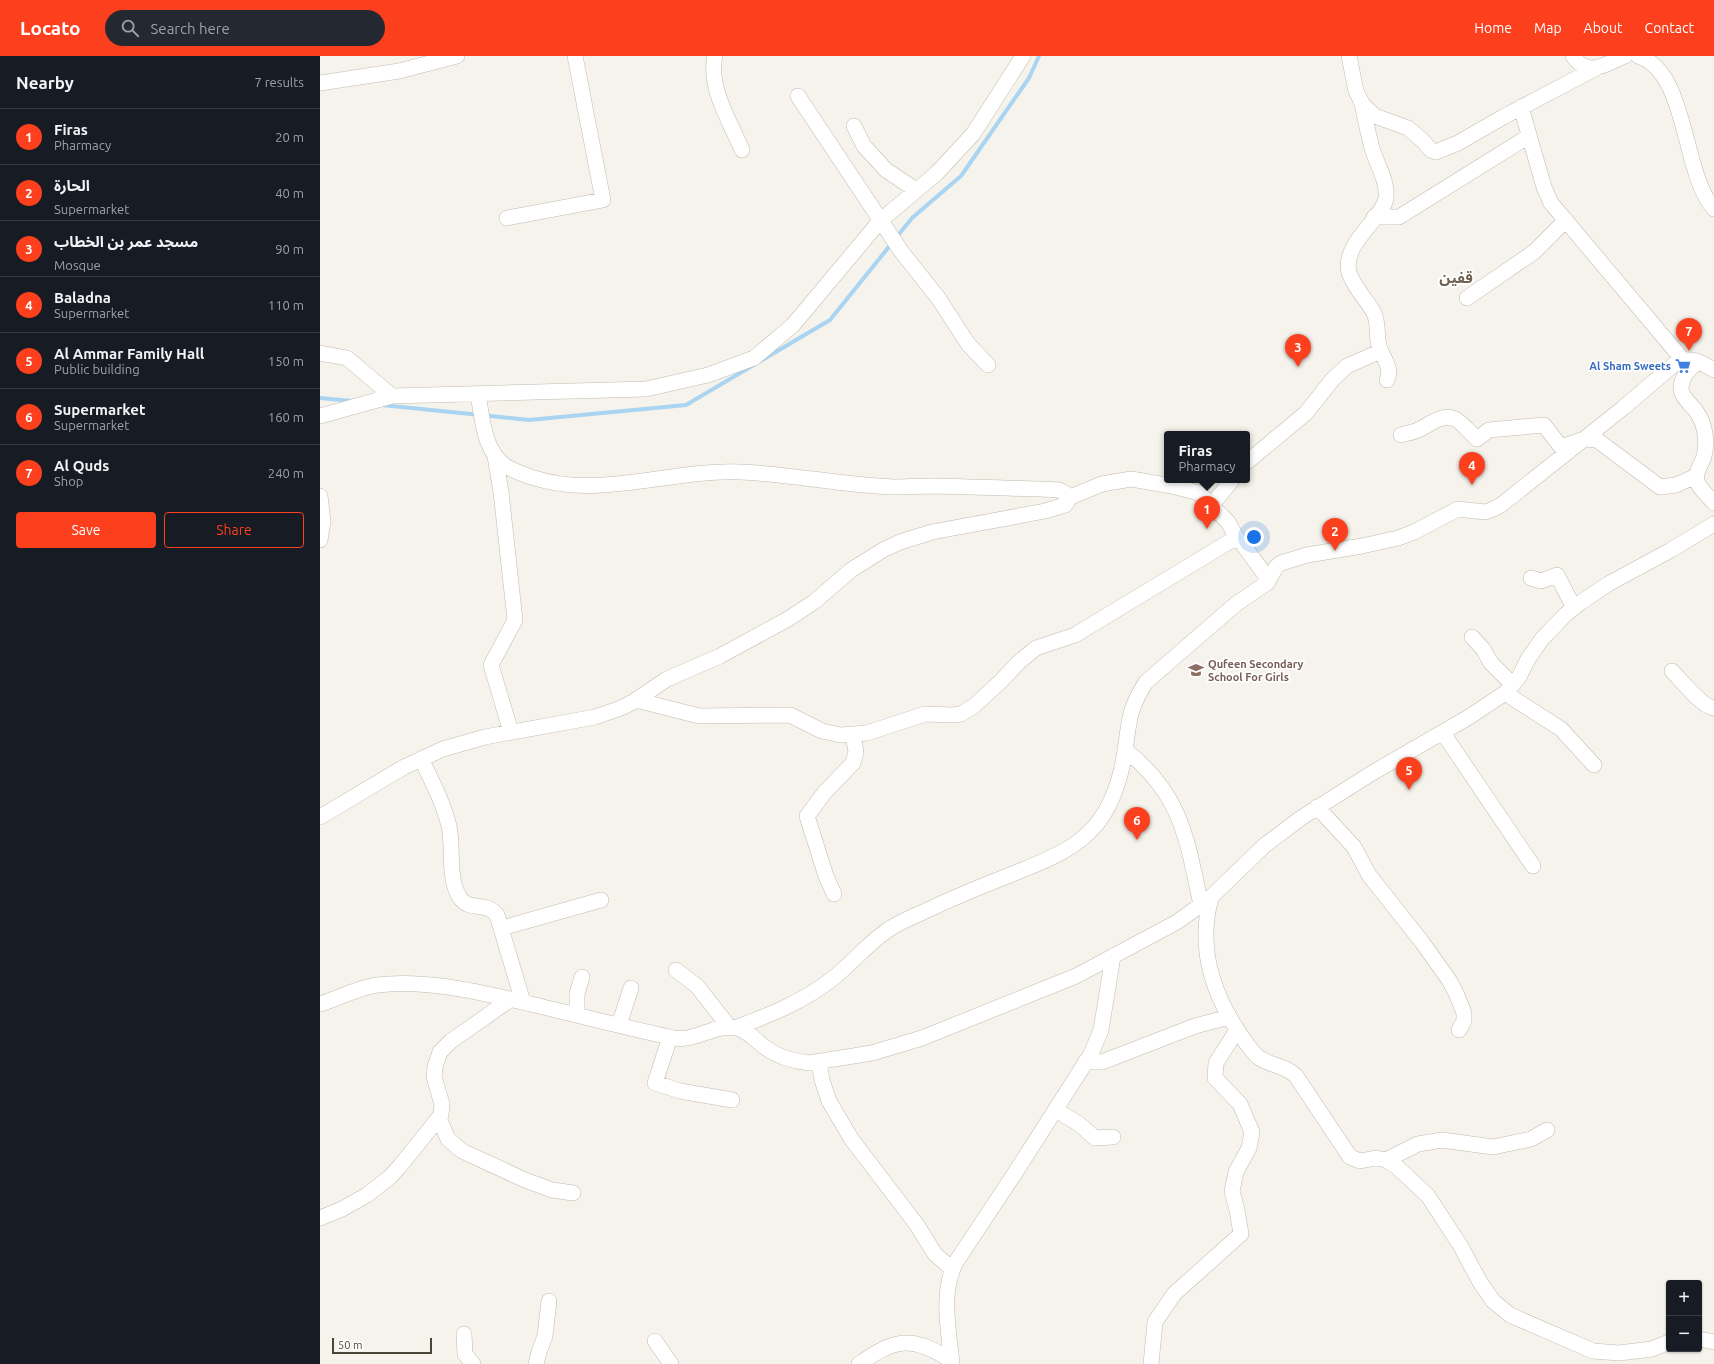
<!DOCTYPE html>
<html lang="en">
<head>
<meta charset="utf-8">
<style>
	body { margin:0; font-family:Ubuntu,"Noto Sans Arabic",sans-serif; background:#242831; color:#f1f3f6 }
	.controls { position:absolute; right:12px; bottom:12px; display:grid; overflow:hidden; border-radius:4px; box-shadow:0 1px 3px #0004 }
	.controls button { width:36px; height:36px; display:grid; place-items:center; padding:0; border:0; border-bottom:1px solid #363941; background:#171b24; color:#f1f3f6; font:20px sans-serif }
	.scale { position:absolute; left:12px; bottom:10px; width:100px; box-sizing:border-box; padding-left:4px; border:2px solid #4b4439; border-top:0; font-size:11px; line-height:14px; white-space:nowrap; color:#4b4439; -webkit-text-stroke:3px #fff; paint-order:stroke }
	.you { position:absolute; left:934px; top:481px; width:14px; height:14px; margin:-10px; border:3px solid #fff; border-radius:50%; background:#1a73e8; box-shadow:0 0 0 6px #1a73e833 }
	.badge { display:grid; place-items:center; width:26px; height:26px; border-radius:50%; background:#fc3f1d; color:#fff; font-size:13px; font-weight:700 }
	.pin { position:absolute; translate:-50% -33px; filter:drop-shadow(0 1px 2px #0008) }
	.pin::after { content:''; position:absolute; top:21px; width:14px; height:12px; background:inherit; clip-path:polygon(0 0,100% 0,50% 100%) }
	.popup { position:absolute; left:844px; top:375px; width:86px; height:52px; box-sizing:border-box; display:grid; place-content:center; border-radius:4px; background:#171b24; filter:drop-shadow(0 1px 3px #0005); font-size:13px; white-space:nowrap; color:#9ea1a6 }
	.popup b { font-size:15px; color:#f1f3f6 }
	.popup::after { content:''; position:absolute; left:50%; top:100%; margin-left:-8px; border:8px solid transparent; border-top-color:#171b24 }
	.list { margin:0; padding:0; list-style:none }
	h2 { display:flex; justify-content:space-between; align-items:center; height:52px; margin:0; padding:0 16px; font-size:17px }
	h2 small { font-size:13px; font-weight:400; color:#9ea1a6 }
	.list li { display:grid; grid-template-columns:26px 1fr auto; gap:12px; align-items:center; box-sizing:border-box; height:56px; padding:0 16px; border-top:1px solid #363941 }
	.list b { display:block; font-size:15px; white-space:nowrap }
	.list p { margin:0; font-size:13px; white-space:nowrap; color:#9ea1a6 }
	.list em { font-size:13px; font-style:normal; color:#9ea1a6 }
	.actions { display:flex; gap:8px; padding:12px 16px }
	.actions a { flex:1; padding:9px 0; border:1px solid #fc3f1d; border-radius:4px; text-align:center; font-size:14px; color:#fc3f1d }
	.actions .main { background:#fc3f1d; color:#fff }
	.icon { flex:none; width:22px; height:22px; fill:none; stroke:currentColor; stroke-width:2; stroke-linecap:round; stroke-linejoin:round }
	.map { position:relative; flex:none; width:1394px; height:1308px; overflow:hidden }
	header { display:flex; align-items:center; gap:24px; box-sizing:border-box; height:56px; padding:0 20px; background:#fc3f1d; color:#fff }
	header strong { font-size:19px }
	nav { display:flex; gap:22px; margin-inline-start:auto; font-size:14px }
	.search { width:280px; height:36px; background:#242831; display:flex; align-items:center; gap:10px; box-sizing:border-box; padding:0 14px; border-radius:22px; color:#9ea1a6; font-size:15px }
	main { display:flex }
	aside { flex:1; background:#171b24 }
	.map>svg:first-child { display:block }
</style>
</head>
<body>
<header>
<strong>Locato</strong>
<div class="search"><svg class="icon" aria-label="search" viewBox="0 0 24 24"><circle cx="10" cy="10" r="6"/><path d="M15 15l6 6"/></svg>Search here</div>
<nav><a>Home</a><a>Map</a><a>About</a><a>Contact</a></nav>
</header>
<main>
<aside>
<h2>Nearby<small>7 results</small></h2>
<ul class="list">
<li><span class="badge">1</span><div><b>Firas</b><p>Pharmacy</p></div><em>20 m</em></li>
<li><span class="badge">2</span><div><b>الحارة</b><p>Supermarket</p></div><em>40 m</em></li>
<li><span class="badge">3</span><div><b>مسجد عمر بن الخطاب</b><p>Mosque</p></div><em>90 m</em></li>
<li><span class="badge">4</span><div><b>Baladna</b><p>Supermarket</p></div><em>110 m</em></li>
<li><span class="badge">5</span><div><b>Al Ammar Family Hall</b><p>Public building</p></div><em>150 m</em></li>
<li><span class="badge">6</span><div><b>Supermarket</b><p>Supermarket</p></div><em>160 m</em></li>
<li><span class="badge">7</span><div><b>Al Quds</b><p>Shop</p></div><em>240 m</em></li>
</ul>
<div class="actions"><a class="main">Save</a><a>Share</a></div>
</aside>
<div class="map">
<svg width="1394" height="1308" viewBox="0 0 1394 1308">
	<rect width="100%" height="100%" fill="#f6f3ec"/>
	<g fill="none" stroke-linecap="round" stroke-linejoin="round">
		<path stroke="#a9d4f2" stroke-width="4" d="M576 182 592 162 641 120 709 22 719 0
			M0 342 32 345
			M62 349 209 364 366 349 510 264 572 187"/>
		<defs>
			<path id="minor" d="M395 0C388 32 410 65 422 94
				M1029 0 1036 35 1043 49 1055 60 1088 72 1102 84 1111 94 1116 96 1138 87 1183 61 1278 11
				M1253 0C1269 23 1286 7 1305 0
				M1318 0C1368 15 1362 117 1394 153
				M0 27 79 15 137 0
				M478 40 581 195 619 243 648 288 668 309
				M1042 47C1045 62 1048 77 1052 92 1056 107 1068 125 1066 142 1063 163 1022 187 1029 216 1032 229 1047 244 1054 257 1059 268 1056 279 1059 290 1062 301 1073 312 1067 324
				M1201 51 1224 131 1231 147 1363 304
				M534 70 544 90 566 114 596 134
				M1054 161H1079L1209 80
				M187 162 283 144 255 0
				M1147 242 1214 196 1246 164
				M0 297 27 302 72 340
				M1379 306C1370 311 1361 321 1361 333 1362 342 1371 348 1376 355 1381 362 1384 370 1385 378 1386 385 1386 393 1384 400 1382 408 1374 417 1377 426 1380 433 1389 441 1394 447
				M0 360 72 340 326 333 388 319 434 302 473 269 560 165 617 117 653 78 703 0
				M1081 379C1088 377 1096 376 1102 372 1112 367 1125 356 1137 364 1144 369 1150 377 1157 383L1169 374 1224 369 1241 391 1264 383 1277 384 1340 431 1356 429 1376 420
				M175 400 181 436 195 564 171 609 191 676
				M927 406 986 357 1013 323 1027 310 1061 295
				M0 440 3 465 0 484
				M748 442 782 428 811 423 852 430 879 437 908 466 918 484
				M892 449 912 424
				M1211 522 1221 525 1237 519 1254 552
				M1152 581 1163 593 1171 607 1193 629
				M1352 615C1361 624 1382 651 1394 652
				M1185 637 1241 673 1274 709
				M316 644 379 660 470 659 502 675 521 679 547 677 605 658 633 659 641 658 654 650 681 625 699 606 716 592 755 579 912 484H916L921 486 949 524
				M1123 677 1213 810
				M805 694C862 738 867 784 881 849
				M101 703C112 725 123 746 129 770 134 792 127 822 140 842 150 856 166 845 177 859L203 946
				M997 751 1034 791 1049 819 1102 886 1129 924 1136 937 1144 957V965L1139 974
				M0 761 84 711 123 693 165 681 275 661 301 652 313 646 347 623 400 600 468 563 494 546 531 514 563 494 580 486 612 476 725 455 745 449 748 445 745 437 739 434C696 432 654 431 611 430 598 430 585 431 573 431 522 429 471 418 420 416 350 413 280 444 211 421 203 418 194 415 187 411 163 395 163 364 158 339
				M514 838 506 820 487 760 505 736 533 707 536 696 533 679
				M891 842C878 889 891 934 918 975 924 984 930 994 938 1001 950 1010 965 1009 976 1020L1030 1101 1040 1105 1056 1102 1066 1104 1076 1110 1091 1124 1108 1140 1140 1189 1160 1226 1173 1245 1190 1259 1273 1295 1299 1297 1332 1293 1349 1286
				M182 872 281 844
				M356 914 377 930 410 972
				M0 948C19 942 37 932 57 929 102 923 155 935 198 945 250 957 302 971 354 982 375 986 396 967 417 972 427 975 434 982 442 989 455 1000 471 1005 489 1007L552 997 602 982 756 920 857 866 889 843 945 789 981 762 1052 717 1149 661 1185 637 1199 621 1208 603 1222 583 1245 559 1260 547 1288 528 1351 494 1394 468
				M257 959V938L262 921
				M299 969 311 932
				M415 972C449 959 483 946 512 923 534 906 550 884 574 870 586 863 599 858 612 852 639 839 667 828 695 817 724 805 755 794 775 770 793 749 801 721 805 695 809 666 809 652 826 626L916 548 947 527 956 511 961 507 987 499 1042 490 1078 482 1094 476 1138 453 1165 456 1171 454 1181 449 1303 352 1357 306C1372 300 1382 307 1394 314
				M350 981 335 1027 360 1035 412 1044
				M499 1006 502 1024 509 1045 532 1084 597 1169 615 1198 632 1213
				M765 1006H782L875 970 909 961
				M736 1054 759 1068 775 1082 793 1081
				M119 1062 128 1083 142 1095 205 1124 232 1134 253 1137
				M1066 1104 1098 1088 1122 1084 1173 1091 1211 1083 1227 1074
				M0 1162 22 1153 47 1139 70 1121 80 1110 121 1059 122 1048 114 1021 115 1011 120 996 131 985 191 943
				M144 1278 145 1298 153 1308
				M1379 1283 1394 1286
				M335 1285 351 1308
				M216 1308 219 1296 225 1280 229 1245
				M539 1308C576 1282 592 1279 632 1305
				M632 1308C629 1276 620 1236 636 1206L695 1117 771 998 781 974 793 900
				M831 1308 835 1266 854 1238 921 1178 917 1154 912 1135 916 1116 929 1092 932 1076 920 1048 895 1022 896 1007 917 974"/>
		</defs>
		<use href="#minor" stroke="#c2bbae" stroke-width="16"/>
		<use href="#minor" stroke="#fff" stroke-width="15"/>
	</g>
	<defs>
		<symbol id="supermarket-bare" viewBox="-9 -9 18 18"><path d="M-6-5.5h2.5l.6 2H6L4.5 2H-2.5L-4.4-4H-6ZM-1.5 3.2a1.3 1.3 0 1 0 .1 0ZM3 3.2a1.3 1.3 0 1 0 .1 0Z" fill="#3f7fe0" stroke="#fff" stroke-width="2.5" paint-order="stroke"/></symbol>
		<symbol id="school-bare" viewBox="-9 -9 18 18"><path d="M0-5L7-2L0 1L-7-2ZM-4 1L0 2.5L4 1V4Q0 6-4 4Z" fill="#8d6e63" stroke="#fff" stroke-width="2.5" paint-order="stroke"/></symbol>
	</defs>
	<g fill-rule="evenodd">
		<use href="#supermarket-bare" x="1352" y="299" width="22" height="22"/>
		<use href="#school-bare" x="865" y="603" width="22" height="22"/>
	</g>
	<g text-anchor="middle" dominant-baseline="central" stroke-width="3.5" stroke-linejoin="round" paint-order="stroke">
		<g font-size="11" font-weight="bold" fill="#366cbe" stroke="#fff" text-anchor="end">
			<text x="1351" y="310">Al Sham Sweets</text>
		</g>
		<g font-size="11" font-weight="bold" fill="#785e54" stroke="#fff" text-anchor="start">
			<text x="888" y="608">Qufeen Secondary<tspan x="888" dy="13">School For Girls</tspan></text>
		</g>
		<g font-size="15" font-weight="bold" fill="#6e6250" stroke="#fff">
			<text x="1136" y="221">قفين</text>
		</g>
	</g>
</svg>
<div class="controls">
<button>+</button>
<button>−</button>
</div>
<div class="scale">50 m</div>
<div class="you"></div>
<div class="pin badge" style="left:887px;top:473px">1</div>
<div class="popup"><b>Firas</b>Pharmacy</div>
<div class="pin badge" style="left:1015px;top:495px">2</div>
<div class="pin badge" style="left:978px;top:311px">3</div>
<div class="pin badge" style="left:1152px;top:429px">4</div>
<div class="pin badge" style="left:1089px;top:734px">5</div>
<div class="pin badge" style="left:817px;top:784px">6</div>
<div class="pin badge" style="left:1369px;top:295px">7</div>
</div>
</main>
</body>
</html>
